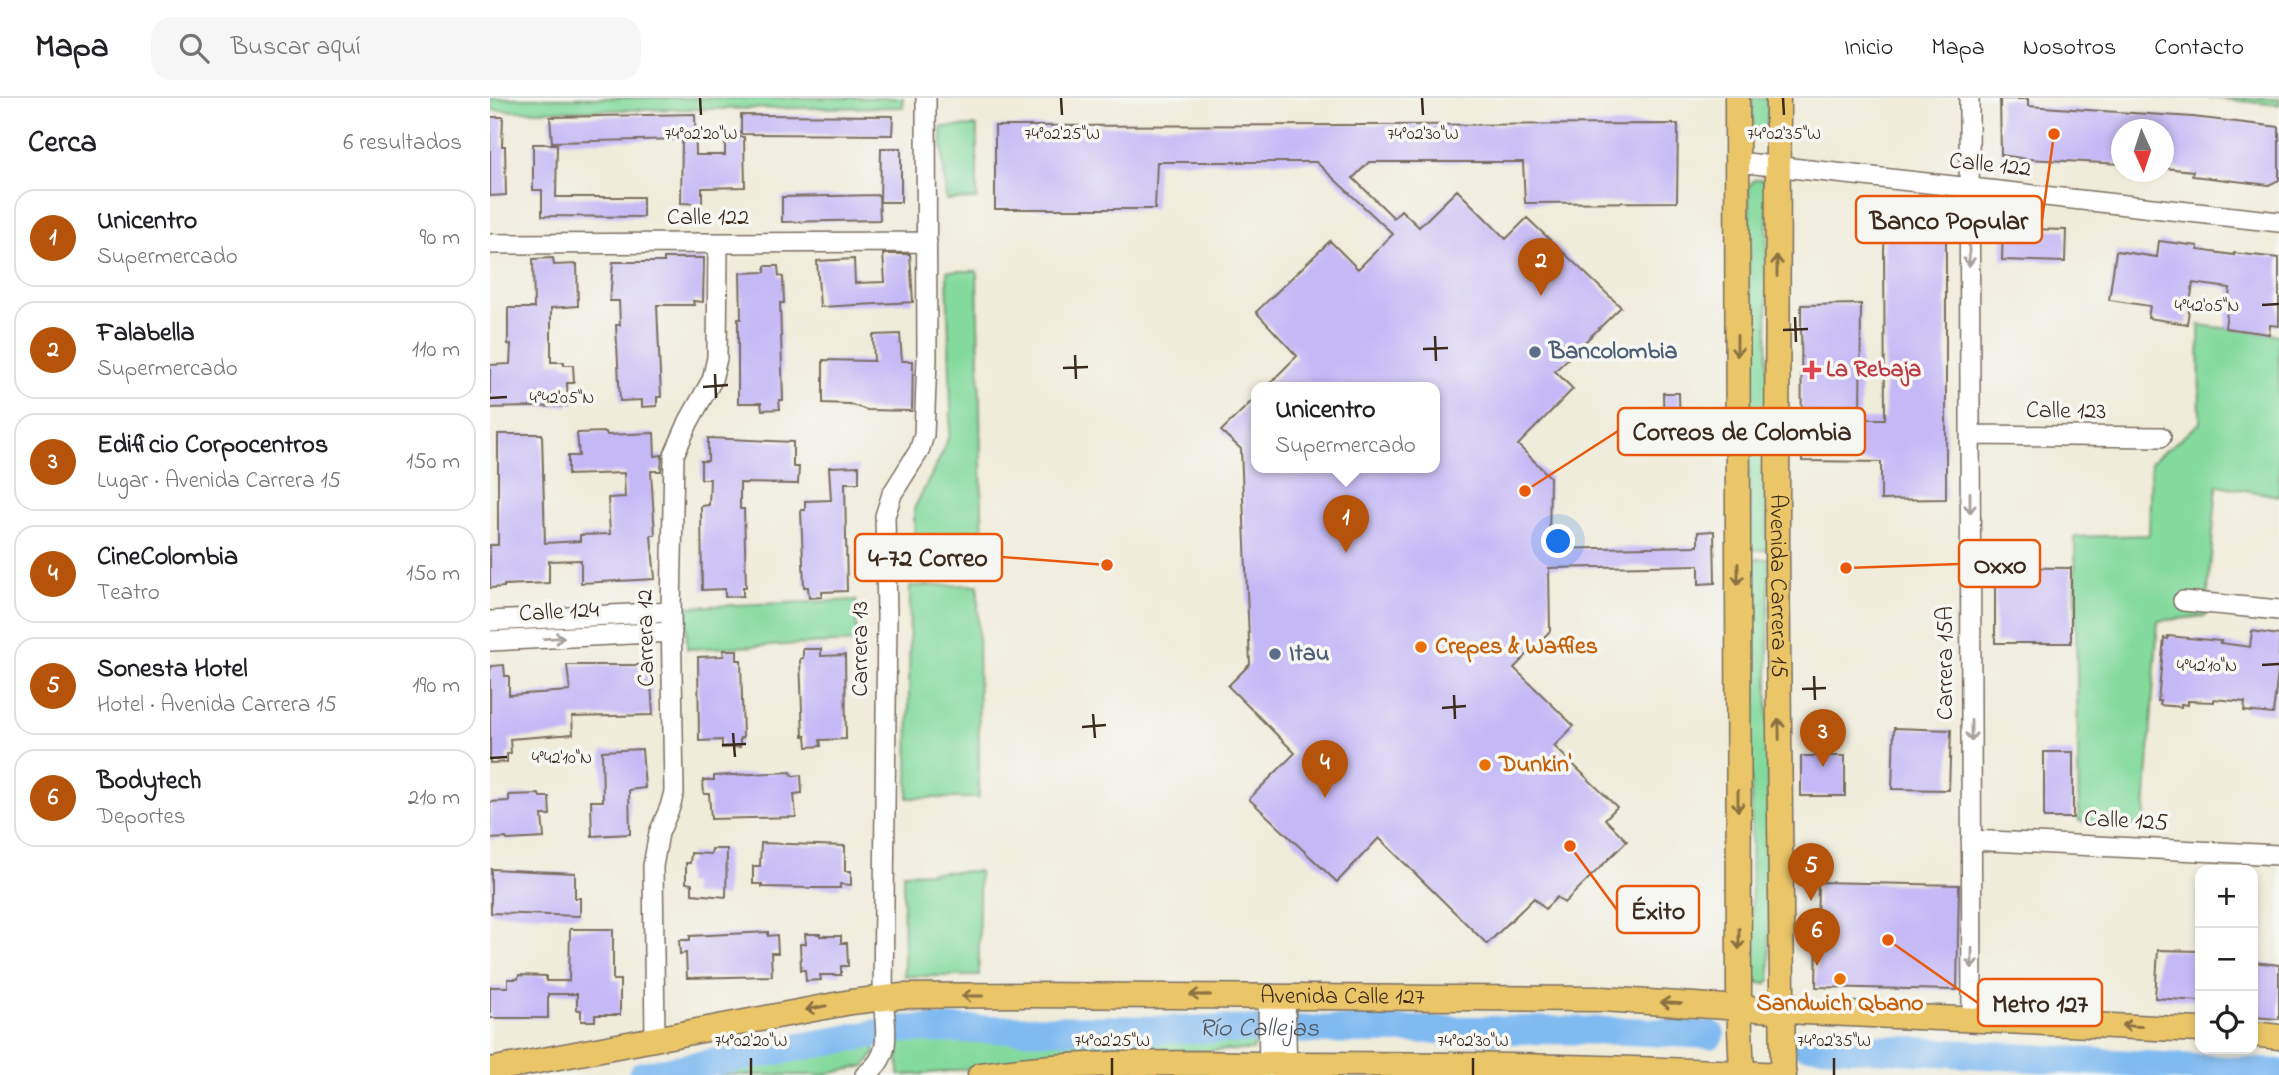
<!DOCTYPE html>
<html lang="es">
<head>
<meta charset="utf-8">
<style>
	body { margin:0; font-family:"Indie Flower",sans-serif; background:#f6f6f6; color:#202124 }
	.controls { position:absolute; right:21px; bottom:21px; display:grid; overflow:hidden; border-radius:14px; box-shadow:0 4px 10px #0003 }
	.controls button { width:63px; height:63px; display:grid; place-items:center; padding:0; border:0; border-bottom:2px solid #e0e0e0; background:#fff; color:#202124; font:35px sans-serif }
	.compass { position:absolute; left:1621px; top:21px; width:63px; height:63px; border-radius:50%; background:#fff; box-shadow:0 4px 10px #0003; rotate:177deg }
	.you { position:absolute; left:1069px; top:444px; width:24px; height:24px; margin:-18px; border:5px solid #fff; border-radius:50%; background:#1a73e8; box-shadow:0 0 0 10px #1a73e833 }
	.badge { display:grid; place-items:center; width:46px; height:46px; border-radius:50%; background:#b45309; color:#fff; font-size:23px; font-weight:700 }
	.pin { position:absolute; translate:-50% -58px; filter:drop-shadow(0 2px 4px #0008) }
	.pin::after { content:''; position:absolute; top:37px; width:24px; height:21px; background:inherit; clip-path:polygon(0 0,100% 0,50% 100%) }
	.popup { position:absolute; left:761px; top:284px; width:189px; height:91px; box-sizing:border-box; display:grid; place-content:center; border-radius:14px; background:#fff; filter:drop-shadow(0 2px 5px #0005); font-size:23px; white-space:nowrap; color:#757577 }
	.popup b { font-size:26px; color:#202124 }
	.popup::after { content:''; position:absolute; left:50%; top:100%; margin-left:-14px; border:14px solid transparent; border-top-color:#fff }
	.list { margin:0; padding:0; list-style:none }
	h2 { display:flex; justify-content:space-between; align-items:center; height:91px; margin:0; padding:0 28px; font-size:30px }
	h2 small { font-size:23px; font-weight:400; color:#757577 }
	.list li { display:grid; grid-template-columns:46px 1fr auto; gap:21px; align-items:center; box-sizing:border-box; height:98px; margin:0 14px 14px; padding:0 14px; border:2px solid #e0e0e0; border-radius:21px }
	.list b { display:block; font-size:26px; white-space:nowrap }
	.list p { margin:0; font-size:23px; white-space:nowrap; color:#757577 }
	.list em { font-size:23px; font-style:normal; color:#757577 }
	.icon { flex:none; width:38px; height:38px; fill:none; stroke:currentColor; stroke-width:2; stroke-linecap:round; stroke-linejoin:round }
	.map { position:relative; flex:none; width:1789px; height:977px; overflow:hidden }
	header { display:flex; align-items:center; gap:42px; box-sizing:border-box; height:98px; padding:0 35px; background:#fff; border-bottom:2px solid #e0e0e0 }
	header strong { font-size:33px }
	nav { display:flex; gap:38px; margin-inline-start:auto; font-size:24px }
	.search { width:490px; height:63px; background:#f6f6f6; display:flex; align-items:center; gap:18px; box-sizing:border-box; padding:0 24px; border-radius:21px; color:#757577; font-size:26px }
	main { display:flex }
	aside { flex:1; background:#fff }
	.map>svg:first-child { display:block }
</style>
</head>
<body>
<header>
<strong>Mapa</strong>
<div class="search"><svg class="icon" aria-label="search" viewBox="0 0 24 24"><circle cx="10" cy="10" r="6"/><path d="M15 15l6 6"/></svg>Buscar aquí</div>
<nav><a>Inicio</a><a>Mapa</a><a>Nosotros</a><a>Contacto</a></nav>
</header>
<main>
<aside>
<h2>Cerca<small>6 resultados</small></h2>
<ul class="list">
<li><span class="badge">1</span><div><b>Unicentro</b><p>Supermercado</p></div><em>90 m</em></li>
<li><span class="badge">2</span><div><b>Falabella</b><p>Supermercado</p></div><em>110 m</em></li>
<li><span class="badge">3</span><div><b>Edificio Corpocentros</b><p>Lugar · Avenida Carrera 15</p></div><em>150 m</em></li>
<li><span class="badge">4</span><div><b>CineColombia</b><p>Teatro</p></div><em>150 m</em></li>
<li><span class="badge">5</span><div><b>Sonesta Hotel</b><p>Hotel · Avenida Carrera 15</p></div><em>190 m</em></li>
<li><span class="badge">6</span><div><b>Bodytech</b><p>Deportes</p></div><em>210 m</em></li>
</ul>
</aside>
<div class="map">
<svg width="1789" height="977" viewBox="0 0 1789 977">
	<rect width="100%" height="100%" fill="#f6f6f2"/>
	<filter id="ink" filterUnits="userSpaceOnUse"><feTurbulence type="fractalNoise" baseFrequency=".0143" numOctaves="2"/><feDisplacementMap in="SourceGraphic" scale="14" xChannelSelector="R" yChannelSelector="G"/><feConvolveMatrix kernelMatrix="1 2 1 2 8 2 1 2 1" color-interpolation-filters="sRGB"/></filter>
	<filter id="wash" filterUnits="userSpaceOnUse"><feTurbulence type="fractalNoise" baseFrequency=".00686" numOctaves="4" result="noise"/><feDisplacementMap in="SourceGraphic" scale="28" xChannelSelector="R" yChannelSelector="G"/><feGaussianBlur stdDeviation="1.57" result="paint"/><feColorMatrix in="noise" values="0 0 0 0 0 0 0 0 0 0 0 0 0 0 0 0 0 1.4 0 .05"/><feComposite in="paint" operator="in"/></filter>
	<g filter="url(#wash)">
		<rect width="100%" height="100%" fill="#f0ecda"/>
		<path fill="#84da9d" stroke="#60825e" stroke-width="2" d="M0 0H413V9L31 13 0 12Z
			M1262 0H1278L1277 35H1263Z
			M1718 0H1789V7Z
			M487 28V101L456 102 451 29Z
			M1272 81 1277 90 1278 452H1259V88L1264 82Z
			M457 173H487L493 455 425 457 424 411 452 356 459 337 461 312Z
			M1709 227 1789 237V398L1727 387 1716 518 1668 523 1654 728 1589 723 1585 439 1659 437 1661 364 1710 325Z
			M1260 461H1279L1277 724 1280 871V882L1276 886 1264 884 1262 880Z
			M488 487 489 700H418L420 488Z
			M366 502 367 544 197 551 196 509Z
			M489 773V878H414L413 775Z
			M517 943 769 944 764 948 763 952C686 953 608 955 532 963 491 967 450 977 409 977L408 944Z
			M384 944 385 956 375 968 331 977H208L333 952Z"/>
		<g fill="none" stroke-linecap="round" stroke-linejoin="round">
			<g stroke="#7fbaf1" stroke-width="28">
				<path d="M1313 946 1789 975"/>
				<path id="s1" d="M152 977 411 931 1032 932 1136 933 1221 937"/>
			</g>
		</g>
		<g id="blocks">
			<path fill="#c5b8f6" d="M1510 1H1538V8L1703 19 1789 29V82L1779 87 1702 78 1703 73 1674 70V32H1632V66L1537 61 1511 57Z
				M205 16 206 57H235V39H254L255 89 212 90V106L191 105 192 41 62 44 60 19Z
				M251 17 403 18 402 37 251 36Z
				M0 19H13L12 48H15L16 97 0 98Z
				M1188 26 1187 104 1035 105 1033 64H879L863 80 904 120 911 112 929 129 967 92 1016 141 1037 120 1131 209 1065 273 1083 291 1028 347 1060 379 1059 451 1208 448V434L1224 433 1225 485 1209 486V467L1059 470 1060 533 1024 570 1084 628 1064 648 1127 709 1115 721 1137 743 1074 805 1067 799 1055 811 1044 800 997 846 889 740 847 784 759 701 805 655 738 588 760 566 751 351 731 333 767 298V369H945V289H776L807 258 766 214 840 143 868 171 903 136 826 64H667L665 111H505V28Z
				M43 46H67L66 99H153V119L52 118V92H43Z
				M391 50H411V104H390Z
				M389 97 390 122 292 124V99Z
				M1396 113 1456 120V401L1391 402V364L1312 363 1311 207 1371 206 1370 321H1395L1394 153Z
				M1513 130 1576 132 1575 164 1512 162Z
				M1669 143 1708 148V152L1744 157V155L1789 160V228L1780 227 1779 236 1735 230 1740 190 1703 185 1697 226 1658 220 1660 208 1619 202 1626 153 1667 159Z
				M393 156H420L423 204 330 209 327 163 364 161 365 185 395 184Z
				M63 160 64 167 87 166 88 208 61 210V264H74V267H83L84 285H77L78 308 0 310V267L20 266 21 247 18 246V210H44L43 161Z
				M174 160H214L213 204 203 203 204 207H167L171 299H167V308L152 309V302L130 303 126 227H130L129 203H120L123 164H174Z
				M275 168H288L289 178 293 179 294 205H290L293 302H289L290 311 272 312 271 305H248V221H251L250 175 275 174Z
				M410 236 412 263H423L422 313 377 312 359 306 333 305V262L384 263 383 237Z
				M1173 295H1189L1190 335H1174Z
				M116 334 117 337 164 335 165 358 172 357 171 373H161L165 437H161L165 481 91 485V462L59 463V485L14 487V489L0 490V447H8V336H52L55 445 90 443V437L120 436 118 400 135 399 134 375 78 377V358H89L87 335Z
				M218 340 303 344V369H309L308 386 250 385V411H254L255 449 256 489H253V498L235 499V491L212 492 211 408 219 407 220 381H211V363H218Z
				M369 368V385H355L357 493 332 494V499L319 500 318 489H314L311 412H315V403L341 402 339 369Z
				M1505 469 1581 470V545H1505Z
				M1762 533 1789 537V565L1783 616 1754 613 1755 604 1724 601V604L1698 603V607L1691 606V609L1670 607 1671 603H1668L1674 540 1678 541V538L1731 543 1730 545 1760 549Z
				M313 551H331V558L355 557 356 641 330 642 331 648 317 649 316 638H313L310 561 313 560Z
				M233 552H247V562H251L253 640H250V649L232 650V642L209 643 208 559 234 558Z
				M14 567 15 578H19V597L80 593 77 567H160L163 617 82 619 83 636 20 641 21 655 17 656V664L0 665V574L1 568Z
				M1404 630 1461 632 1459 692 1402 691Z
				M152 651 155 690 139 692 140 736 102 738 101 703H113L112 653Z
				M1554 654H1583V720H1554Z
				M1311 658H1355V698H1311Z
				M301 674 302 678 311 677 312 695 304 696 306 719 221 721 219 696H214L213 682H224V678Z
				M49 696 50 699H59L60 717H52L54 740 17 742 16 740 0 741V704L19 703V697Z
				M271 745 355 748V773H361V787L350 786V790H323L272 789V786H263V768H270Z
				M222 751H237L236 799 202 796V786L196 785V765H200L201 755 221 756Z
				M1 771 85 775V800H90V818L1 815Z
				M1328 784 1469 787 1467 892 1326 889Z
				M80 831H123V882H130V917H105V923H91V912H87V896H58V920H0V889H18V881H28L29 877 56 878V883H79Z
				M278 834V838L287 837 288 855H281L282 878 197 880 196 855 190 856 189 842H200V838Z
				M315 836H330V838H351V845H357L358 868H351V877H330L331 882 316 883 315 872H311L310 846H316Z
				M1668 852 1710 853V903L1665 900Z
				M1763 864 1789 867V921L1763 919Z"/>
		</g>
	</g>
	<g filter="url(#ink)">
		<use href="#blocks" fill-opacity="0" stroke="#7a6e60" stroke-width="2"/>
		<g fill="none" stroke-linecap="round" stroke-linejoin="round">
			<defs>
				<path id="minor" d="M1479 0 1482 920
					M1247 64 1789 124
					M0 146 437 144
					M1480 337 1671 339
					M1693 503 1789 512
					M0 523 181 514
					M0 543 182 534
					M1481 742 1789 757
					M778 898 779 977
					M795 898 797 977
					M165 941 163 768 169 735 180 709 184 694 181 514 184 357 199 323 222 282 227 260 228 145
					M375 977C404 957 395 931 393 899L397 518 395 418 402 396 429 353 434 337 437 261 436 0"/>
				<g id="major">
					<path d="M1247 0 1249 909 1252 975"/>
					<path id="s2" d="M1288 0 1287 456 1293 977"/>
					<path d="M1763 936 1789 939"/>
					<path id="s3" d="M0 972 361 904 412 898 535 897 1112 901 1315 914 1710 932"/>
					<path d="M490 977C594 961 702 966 807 966 970 966 1132 969 1294 977"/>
				</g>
			</defs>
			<use href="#minor" stroke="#7a6e60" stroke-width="22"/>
			<use href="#major" stroke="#7a6e60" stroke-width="27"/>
			<use href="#minor" stroke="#fff" stroke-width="19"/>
			<use href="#major" stroke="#eac669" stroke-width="24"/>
		</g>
		<defs><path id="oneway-shaft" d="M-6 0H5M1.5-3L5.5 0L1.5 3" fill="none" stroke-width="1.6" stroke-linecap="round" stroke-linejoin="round" transform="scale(1.75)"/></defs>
		<g stroke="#a79f9a">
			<use href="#oneway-shaft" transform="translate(1479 158) rotate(90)"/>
			<use href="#oneway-shaft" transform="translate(1480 405) rotate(90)"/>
			<use href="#oneway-shaft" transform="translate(64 540) rotate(-3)"/>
			<use href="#oneway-shaft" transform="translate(1481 633) rotate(90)"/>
			<use href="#oneway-shaft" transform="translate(1482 860) rotate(90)"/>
		</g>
		<g stroke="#8a7040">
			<use href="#oneway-shaft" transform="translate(1287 168) rotate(-90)"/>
			<use href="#oneway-shaft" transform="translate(1247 248) rotate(90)"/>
			<use href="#oneway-shaft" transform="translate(1248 476) rotate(90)"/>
			<use href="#oneway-shaft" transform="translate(1289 631) rotate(-91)"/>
			<use href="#oneway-shaft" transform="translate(1248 703) rotate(90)"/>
			<use href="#oneway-shaft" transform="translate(1249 841) rotate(90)"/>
			<use href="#oneway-shaft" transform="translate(710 897) rotate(-180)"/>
			<use href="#oneway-shaft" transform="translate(482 898) rotate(180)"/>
			<use href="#oneway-shaft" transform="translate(1181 905) rotate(-177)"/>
			<use href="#oneway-shaft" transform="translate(326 910) rotate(169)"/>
			<use href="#oneway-shaft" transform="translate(1642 928) rotate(-177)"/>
		</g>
	</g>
	<path fill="none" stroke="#3b2a1e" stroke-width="2.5" d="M210 0 211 17M571 0 572 17M932 0 933 17M1293 0 1294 17M1772 207 1789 206M1305 219 1306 244M1293 232 1318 231M945 238 946 263M933 251 958 250M585 257 586 281M573 270 598 269M225 276 226 300M213 289 238 287M0 300 17 299M1772 567 1789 566M1324 578 1325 602M1312 591 1336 590M964 597 965 621M952 610 976 608M603 616 605 640M592 629 616 627M243 635 245 659M232 647 256 646M0 660 17 659M261 960V977M622 960V977M983 960V977M1344 960V977"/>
	<g fill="#5c6f8a" stroke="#f6f6f2" stroke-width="2.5">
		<circle cx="1045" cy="254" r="7"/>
		<circle cx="785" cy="556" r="7"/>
	</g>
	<path fill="#e0444e" stroke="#f6f6f2" stroke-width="2.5" d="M1318.5 261.5h7v7h7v7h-7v7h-7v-7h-7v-7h7z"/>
	<g fill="#e8710a" stroke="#f6f6f2" stroke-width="2.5">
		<circle cx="931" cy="549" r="7"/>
		<circle cx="995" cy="667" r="7"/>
		<circle cx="1350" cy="881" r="7"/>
	</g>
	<g text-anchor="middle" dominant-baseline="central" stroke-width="7" stroke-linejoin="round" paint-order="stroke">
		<g font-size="24" fill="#3b2a1e" stroke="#f6f6f2">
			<text transform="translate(1500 68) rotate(6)">Calle 122</text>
			<text x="218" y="120">Calle 122</text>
			<text transform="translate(1576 314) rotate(1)">Calle 123</text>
			<text stroke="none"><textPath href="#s2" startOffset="488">Avenida Carrera 15</textPath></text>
			<text transform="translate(69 515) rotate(-3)">Calle 124</text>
			<text transform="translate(157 540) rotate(-91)">Carrera 12</text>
			<text transform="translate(371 551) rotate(-90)">Carrera 13</text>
			<text transform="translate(1456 565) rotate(-90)">Carrera 15A</text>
			<text transform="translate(1636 724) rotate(3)">Calle 125</text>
			<text stroke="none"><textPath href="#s3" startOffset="859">Avenida Calle 127</textPath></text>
		</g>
		<g font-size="24" font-weight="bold" fill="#4e5e75" stroke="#f6f6f2" text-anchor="start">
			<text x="1059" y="254">Bancolombia</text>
			<text x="799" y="556">Itau</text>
		</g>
		<g font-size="24" font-weight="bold" fill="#be3a42" stroke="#f6f6f2" text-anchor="start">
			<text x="1336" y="272">La Rebaja</text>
		</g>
		<g font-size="24" font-weight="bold" fill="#c56008" stroke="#f6f6f2" text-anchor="start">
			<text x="945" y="549">Crepes &amp; Waffles</text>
			<text x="1009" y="667">Dunkin'</text>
			<text x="1350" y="906" text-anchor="middle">Sandwich Qbano</text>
		</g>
		<g font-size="26" font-style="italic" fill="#4f555d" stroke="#f6f6f2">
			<text stroke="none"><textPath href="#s1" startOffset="621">Río Callejas</textPath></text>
		</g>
	</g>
	<g font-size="18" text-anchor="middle" fill="#3b2a1e" stroke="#f6f6f2" stroke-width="7" stroke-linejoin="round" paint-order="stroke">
		<text x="211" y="41">74°02'20"W</text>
		<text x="572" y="41">74°02'25"W</text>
		<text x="933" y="41">74°02'30"W</text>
		<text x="1294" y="41">74°02'35"W</text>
		<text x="1717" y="213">4°42'05"N</text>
		<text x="72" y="305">4°42'05"N</text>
		<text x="1717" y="573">4°42'10"N</text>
		<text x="72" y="665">4°42'10"N</text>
		<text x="261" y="948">74°02'20"W</text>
		<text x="622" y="948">74°02'25"W</text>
		<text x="983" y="948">74°02'30"W</text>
		<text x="1344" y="948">74°02'35"W</text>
	</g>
	<path fill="none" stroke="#e8590c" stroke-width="2.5" d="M1564 36L1552 122M1035 393L1128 333M617 467L512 459M1356 470L1469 466M1080 748L1127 812M1398 842L1488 905"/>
	<g fill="#e8590c" stroke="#f6f6f2" stroke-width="2.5">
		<circle cx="1564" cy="36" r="7"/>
		<circle cx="1035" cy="393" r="7"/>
		<circle cx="617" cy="467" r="7"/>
		<circle cx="1356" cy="470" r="7"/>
		<circle cx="1080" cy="748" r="7"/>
		<circle cx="1398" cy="842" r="7"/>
	</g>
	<g fill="#f6f6f2" stroke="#e8590c" stroke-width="2.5">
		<rect x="1366" y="98" width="186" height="47" rx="7"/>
		<rect x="1128" y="310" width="247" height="47" rx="7"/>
		<rect x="365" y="436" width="147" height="47" rx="7"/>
		<rect x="1469" y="442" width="81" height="47" rx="7"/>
		<rect x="1127" y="788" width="82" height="47" rx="7"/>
		<rect x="1488" y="881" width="124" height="47" rx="7"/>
	</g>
	<g font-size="26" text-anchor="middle" font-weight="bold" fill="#3b2a1e">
		<text x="1459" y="131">Banco Popular</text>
		<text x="1252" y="342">Correos de Colombia</text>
		<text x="438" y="468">4-72 Correo</text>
		<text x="1510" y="475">Oxxo</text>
		<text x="1168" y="821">Éxito</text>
		<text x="1550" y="914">Metro 127</text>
	</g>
</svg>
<div class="controls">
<button>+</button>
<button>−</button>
<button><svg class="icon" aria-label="locate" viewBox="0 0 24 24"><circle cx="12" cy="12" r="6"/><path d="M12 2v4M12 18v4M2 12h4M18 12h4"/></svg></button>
</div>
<svg class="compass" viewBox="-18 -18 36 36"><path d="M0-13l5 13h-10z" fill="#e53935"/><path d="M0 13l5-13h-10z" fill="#757577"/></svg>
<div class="you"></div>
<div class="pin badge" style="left:856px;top:455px">1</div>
<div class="popup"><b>Unicentro</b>Supermercado</div>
<div class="pin badge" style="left:1051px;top:198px">2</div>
<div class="pin badge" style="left:1333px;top:669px">3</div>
<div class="pin badge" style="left:835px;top:700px">4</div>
<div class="pin badge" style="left:1321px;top:803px">5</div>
<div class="pin badge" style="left:1327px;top:868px">6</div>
</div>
</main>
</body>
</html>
